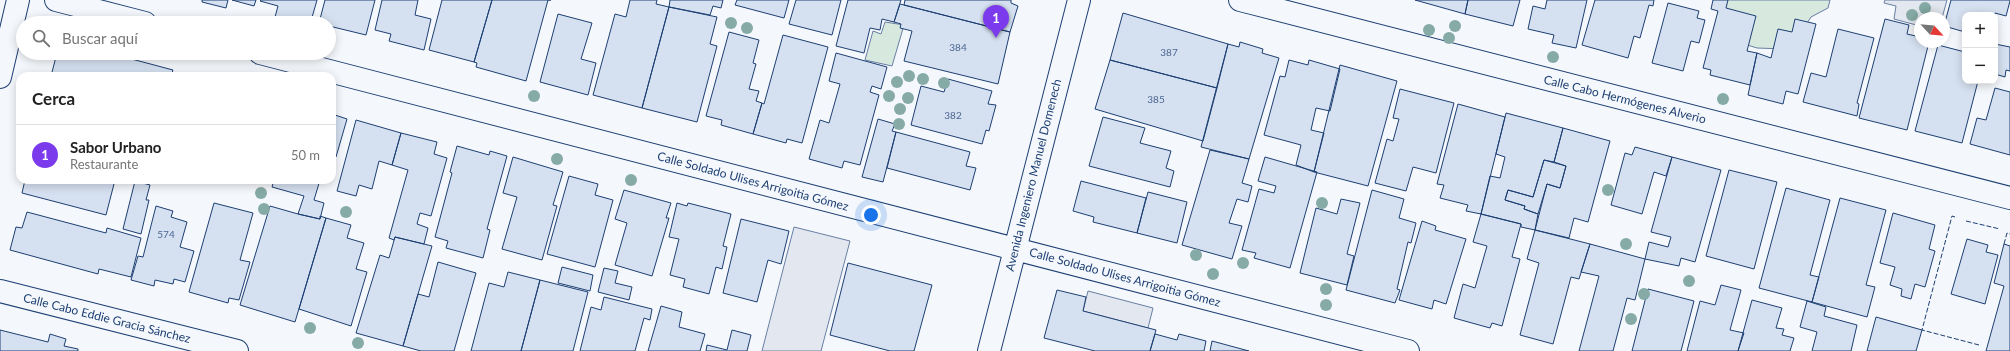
<!DOCTYPE html>
<html lang="es">
<head>
<meta charset="utf-8">
<style>
	body { margin:0; font-family:Lato,sans-serif; background:#f2f2f2; color:#222 }
	.controls { position:absolute; right:12px; top:12px; display:grid; overflow:hidden; border-radius:8px; box-shadow:0 2px 10px #0003 }
	.controls button { width:36px; height:36px; display:grid; place-items:center; padding:0; border:0; border-bottom:1px solid #e0e0e0; background:#fff; color:#222; font:20px sans-serif }
	.compass { position:absolute; left:1914px; top:12px; width:36px; height:36px; border-radius:50%; background:#fff; box-shadow:0 2px 10px #0003; rotate:116deg }
	.you { position:absolute; left:871px; top:215px; width:14px; height:14px; margin:-10px; border:3px solid #fff; border-radius:50%; background:#1a73e8; box-shadow:0 0 0 6px #1a73e833 }
	.badge { display:grid; place-items:center; width:26px; height:26px; border-radius:50%; background:#7c3aed; color:#fff; font-size:13px; font-weight:700 }
	.pin { position:absolute; translate:-50% -33px; filter:drop-shadow(0 1px 2px #0008) }
	.pin::after { content:''; position:absolute; top:21px; width:14px; height:12px; background:inherit; clip-path:polygon(0 0,100% 0,50% 100%) }
	.list { margin:0; padding:0; list-style:none }
	h2 { display:flex; justify-content:space-between; align-items:center; height:52px; margin:0; padding:0 16px; font-size:17px }
	h2 small { font-size:13px; font-weight:400; color:#767676 }
	.list li { display:grid; grid-template-columns:26px 1fr auto; gap:12px; align-items:center; box-sizing:border-box; height:60px; padding:0 16px; border-top:1px solid #e0e0e0 }
	.list b { display:block; font-size:15px; white-space:nowrap }
	.list p { margin:0; font-size:13px; white-space:nowrap; color:#767676 }
	.list em { font-size:13px; font-style:normal; color:#767676 }
	.icon { flex:none; width:22px; height:22px; fill:none; stroke:currentColor; stroke-width:2; stroke-linecap:round; stroke-linejoin:round }
	.map { position:relative; flex:none; width:2010px; height:351px; overflow:hidden }
	.search { position:absolute; background:#fff; box-shadow:0 2px 10px #0003; left:16px; top:16px; width:320px; height:44px; display:flex; align-items:center; gap:10px; box-sizing:border-box; padding:0 14px; border-radius:22px; color:#767676; font-size:15px }
	.panel { position:absolute; background:#fff; box-shadow:0 2px 10px #0003; left:16px; top:72px; width:320px; height:112px; border-radius:12px }
	.map>svg:first-child { display:block }
</style>
</head>
<body>
<div class="map">
<svg width="2010" height="351" viewBox="0 0 2010 351">
	<rect width="100%" height="100%" fill="#f4f7fb"/>
	<path fill="#d7e8df" stroke="#687fa3" d="M1720 0H1830L1828 8 1811 17 1798 37 1785 49 1757 48 1741 43Z
		M885 22 904 25 892 66 865 60 873 31 881 34Z"/>
	<path fill="#e3e8f0" stroke="#687fa3" d="M1885 0H1947L1942 18H1920V26L1894 19 1896 6 1884 3Z
		M794 227 850 241 821 351H762Z
		M1088 291 1153 308 1148 328 1083 311Z"/>
	<path fill="#d5e0f0" stroke="#1d3f73" d="M202 0H228L226 8 202 2Z
		M232 0H256L254 6Z
		M261 0H317L311 21 293 17 292 22 275 17 278 6 260 1Z
		M325 0H375L366 35 329 26V23H319Z
		M382 0H418L415 15 431 19 424 50 389 41 391 34 375 30Z
		M442 0H492L474 62 429 50Z
		M492 0H551H548L526 81 476 67 477 63 474 62Z
		M630 0H657L656 4 669 7 642 108 593 95 615 14 626 17Z
		M670 0H723L721 8 713 6 710 15 669 7Z
		M737 0H789L784 18 735 5Z
		M796 0H841L832 35 789 24Z
		M848 0H901L894 22 882 19 880 30 870 28 864 53 836 46Z
		M905 0H1011V3L1018 6 1010 32 904 5Z
		M1415 0H1468L1465 14Z
		M1468 0H1520L1513 26 1465 14Z
		M1547 0H1587L1576 48 1552 43 1554 35 1528 29 1533 6 1545 9Z
		M1595 0H1654L1653 6 1649 5 1640 38 1634 36 1628 58 1582 45Z
		M1713 0H1728L1726 8 1756 16 1747 51 1757 53 1750 85 1710 75 1711 70 1703 68 1718 11 1711 9Z
		M1951 0H2010V1L2006 16 1995 13V15H1965V32L1944 26Z
		M1668 3 1699 11 1697 18 1705 20 1699 43 1691 41 1683 71 1652 63Z
		M900 4 1010 32 998 84 904 61 912 31 900 28 901 24 894 22Z
		M669 7 717 17 710 44 717 46 697 122 642 108Z
		M1123 13 1228 44 1217 88 1110 60Z
		M558 14 592 23 581 59 596 63 588 95 540 82Z
		M1795 19 1816 24 1798 94 1786 91 1783 104 1748 95 1757 53 1771 58 1778 29 1792 32Z
		M1885 19 1909 25 1907 34 1920 37V42H1929L1907 130 1859 118Z
		M1838 29 1874 38 1857 103 1859 104 1857 116 1803 102 1811 73 1826 77Z
		M729 32 759 40 753 63 756 64 749 89 759 91 756 101 762 103 753 134 721 125 722 120 706 116Z
		M783 35 828 47 802 143 787 139 786 143 753 134 762 103 764 104Z
		M1240 42 1263 49 1262 53 1279 58 1249 159 1201 147 1228 44 1239 47Z
		M1995 44 2010 47V71L2006 70 2005 77 1995 74Z
		M1938 45 1965 52V81H1978L1962 143 1915 131Z
		M57 53H109L173 70 171 76H51Z
		M836 53 887 67 881 89 872 86 870 92 879 95 860 165 844 161 842 168 809 159 820 120 829 123 840 84 829 81Z
		M1110 60 1217 88 1203 141 1095 109Z
		M1289 60 1308 65 1309 60 1340 69 1330 111 1316 108 1311 130 1324 133 1314 172 1296 165 1301 145 1264 135 1280 76 1285 77Z
		M1340 65 1397 81 1368 186 1314 172Z
		M948 79 992 91 988 104 996 105 989 131 986 130 982 144 911 125 921 86 944 92Z
		M1995 88 2010 92V155L1970 144 1977 118 1986 120Z
		M1400 89 1454 103 1436 173 1413 167 1406 191 1375 183 1387 139 1393 141 1399 119 1393 118Z
		M1458 104 1505 117 1481 214 1466 211 1468 205 1440 198 1444 185 1437 184Z
		M1506 113 1563 128 1554 162 1544 160 1533 197 1508 190 1505 200 1525 206 1524 209 1538 214 1535 230 1521 227V224L1481 214 1490 176 1500 178 1505 157 1496 154Z
		M332 114 347 119 336 157 332 156Z
		M1103 117 1145 128 1140 143 1171 151 1166 168 1174 171 1170 187 1089 166Z
		M878 119 895 124 892 131 896 132 883 182 862 177Z
		M356 120 401 133 392 165 379 161 372 189 359 185 356 196 337 191Z
		M1563 128 1610 141 1588 222 1574 218 1569 238 1535 230 1547 184 1560 188 1566 166 1554 162Z
		M896 132 970 152 966 166 976 168 970 190 887 168Z
		M401 133 437 142 434 154 447 158 431 216 420 213 417 224 428 228 424 244 395 237 394 240 389 238 408 170 392 165Z
		M457 146 489 155 490 151 507 156 487 229 490 230 483 258 446 248 448 241 435 237 452 173 450 172Z
		M1635 147 1672 157 1666 176 1654 172 1642 214 1611 205 1625 153 1632 155Z
		M1210 150 1249 159 1242 183 1252 186 1248 202 1237 199 1229 223 1242 226 1232 259 1182 245Z
		M513 157 563 172 553 205 557 206 542 260 502 249 517 197 503 193Z
		M1265 157 1317 172 1290 268 1254 258 1256 253 1242 250 1259 189 1274 193 1276 186 1258 181Z
		M1672 157 1721 170 1695 262 1681 258 1679 266 1645 259 1649 242 1668 247 1671 237 1651 232Z
		M1544 160 1566 166 1560 188 1547 184 1538 214 1524 209 1525 206 1505 200 1508 190 1533 197Z
		M1729 170 1777 182 1754 269 1706 256Z
		M569 176 598 184 595 195 613 200 595 267 547 254Z
		M25 180H115L106 215 22 193Z
		M274 180H320L314 200 324 203 320 219 298 214 304 196 272 187Z
		M135 181 150 185 146 200H149L141 234 123 229Z
		M1081 181 1146 198 1137 233 1093 222 1094 217 1073 211Z
		M1786 188 1830 200 1810 275 1819 277 1812 302 1759 288Z
		M624 190 671 203 666 218H669L652 276 615 265 627 223 615 219Z
		M1372 190 1404 199 1399 218 1416 223 1411 243 1408 242 1397 289 1400 290 1395 303 1346 290Z
		M1148 192 1187 202 1177 243 1137 233Z
		M1840 198 1886 210 1866 285 1875 287 1867 317 1812 302Z
		M1341 199 1360 203 1347 254 1354 256 1347 285 1300 273 1316 208 1337 214Z
		M214 203 253 213 240 260 250 262 239 300 229 298 228 303 189 292Z
		M677 203 687 206 688 203 731 214 723 246 727 247 722 269 716 267 709 294 683 287 685 279 670 275 679 239 669 237Z
		M156 206 173 211 171 217 187 222 180 247 194 251 185 282 174 279 173 284 155 280 154 286 131 280 138 256 143 257Z
		M270 206 298 214 320 219V216L326 218 295 322 240 305Z
		M27 212 106 233 107 228 141 238 131 277 99 269 98 274 10 250 16 227 22 228Z
		M1893 213 1935 225 1929 249 1935 251 1925 287 1915 284 1911 299 1901 296 1902 289 1890 285 1895 267 1880 263Z
		M1481 214 1521 224 1512 257 1520 259 1502 326 1492 323 1490 328 1454 318 1463 284 1475 288 1487 246 1473 242Z
		M326 218 351 225 347 238 364 243 356 269 367 272 351 326 299 309Z
		M741 219 789 231 781 264 768 260 757 302 723 293Z
		M1422 221 1436 226 1435 230 1466 239 1446 304 1434 300 1432 309 1399 300Z
		M1535 230 1590 244 1579 279 1571 277 1553 344 1520 335 1539 263 1527 259Z
		M395 237 432 246 403 346 356 333 380 255 389 258Z
		M1967 239 1988 245 1986 252 1998 255 1985 304 1951 294Z
		M1590 244 1645 259 1635 300 1627 298 1613 351H1579L1599 276 1581 272Z
		M2004 244 2010 246V351H1986L2004 286 1994 283Z
		M438 262 476 273 454 351H421L403 346 418 294 429 297Z
		M848 263 932 285 914 351H890L830 335Z
		M562 267 593 275 590 291 558 283Z
		M604 268 618 271 615 283 632 287 629 300 598 292Z
		M508 272 540 280 521 351H471L489 283 504 287Z
		M540 280 588 292 573 351H521Z
		M1721 285 1741 290 1730 330 1744 333 1738 351H1687L1700 301 1715 305Z
		M1648 289 1694 301 1681 351H1632Z
		M1057 290 1086 297 1083 311 1156 330 1150 351H1095L1044 338Z
		M604 297 652 309 650 320 644 318 635 351H580L591 307 601 310Z
		M1752 300 1782 308 1776 328 1784 329 1782 335 1794 338 1790 351H1738Z
		M1807 301 1826 307 1824 316 1857 325 1851 351H1812L1817 332 1800 327Z
		M661 306 682 312 679 327 705 334 700 351H648Z
		M1876 317 1922 330 1916 351H1867Z
		M0 330 48 342 50 334 66 339 64 346 78 349V351H0Z
		M732 330 751 335 747 351H706L707 345 727 350Z
		M1155 334 1177 340 1179 334 1206 341 1204 351H1150Z
		M1212 341 1249 351H1210Z"/>
	<g fill="none" stroke-linecap="round" stroke-linejoin="round">
		<defs>
			<path id="minor" d="M56 0 145 23
				M1240 0 2010 198
				M260 53 1408 351
				M0 77 18 0
				M0 291 237 351
				M989 351 1079 0"/>
		</defs>
		<use href="#minor" stroke="#1d3f73" stroke-width="24"/>
		<use href="#minor" stroke="#f4f7fb" stroke-width="22"/>
		<path stroke="#1d3f73" stroke-width="1" stroke-dasharray="5 2" stroke-linecap="butt" d="M1955 217 1952 216 1922 330 1979 345
			M1966 221 2000 229
			M2004 244 2007 233 2010 234"/>
	</g>
	<g fill="#86aba6">
		<circle cx="1925" cy="8" r="6"/>
		<circle cx="1912" cy="15" r="6"/>
		<circle cx="731" cy="23" r="6"/>
		<circle cx="1455" cy="26" r="6"/>
		<circle cx="747" cy="28" r="6"/>
		<circle cx="1429" cy="30" r="6"/>
		<circle cx="1449" cy="38" r="6"/>
		<circle cx="1553" cy="57" r="6"/>
		<circle cx="909" cy="76" r="6"/>
		<circle cx="923" cy="79" r="6"/>
		<circle cx="897" cy="82" r="6"/>
		<circle cx="944" cy="83" r="6"/>
		<circle cx="534" cy="96" r="6"/>
		<circle cx="889" cy="96" r="6"/>
		<circle cx="908" cy="98" r="6"/>
		<circle cx="1723" cy="99" r="6"/>
		<circle cx="900" cy="109" r="6"/>
		<circle cx="899" cy="124" r="6"/>
		<circle cx="557" cy="159" r="6"/>
		<circle cx="631" cy="180" r="6"/>
		<circle cx="1608" cy="190" r="6"/>
		<circle cx="261" cy="193" r="6"/>
		<circle cx="1322" cy="203" r="6"/>
		<circle cx="264" cy="209" r="6"/>
		<circle cx="346" cy="212" r="6"/>
		<circle cx="1626" cy="244" r="6"/>
		<circle cx="1196" cy="255" r="6"/>
		<circle cx="1243" cy="263" r="6"/>
		<circle cx="1213" cy="274" r="6"/>
		<circle cx="1689" cy="281" r="6"/>
		<circle cx="1326" cy="289" r="6"/>
		<circle cx="1644" cy="294" r="6"/>
		<circle cx="1326" cy="305" r="6"/>
		<circle cx="1631" cy="319" r="6"/>
		<circle cx="310" cy="328" r="6"/>
		<circle cx="358" cy="343" r="6"/>
	</g>
	<g text-anchor="middle" dominant-baseline="central" stroke-width="3" stroke-linejoin="round" paint-order="stroke">
		<g font-size="10" fill="#4b6792">
			<text x="958" y="47">384</text>
			<text x="1169" y="52">387</text>
			<text x="1156" y="99">385</text>
			<text x="953" y="115">382</text>
			<text x="166" y="234">574</text>
		</g>
		<g font-size="12" fill="#1d3f73" stroke="#f4f7fb">
			<text transform="translate(1625 99) rotate(14)">Calle Cabo Hermógenes Alverio</text>
			<text transform="translate(1033 175) rotate(-76)">Avenida Ingeniero Manuel Domenech</text>
			<text transform="translate(753 181) rotate(15)">Calle Soldado Ulises Arrigoitia Gómez</text>
			<text transform="translate(1125 277) rotate(15)">Calle Soldado Ulises Arrigoitia Gómez</text>
			<text transform="translate(107 318) rotate(14)">Calle Cabo Eddie Gracia Sánchez</text>
		</g>
	</g>
</svg>
<div class="controls">
<button>+</button>
<button>−</button>
</div>
<svg class="compass" viewBox="-18 -18 36 36"><path d="M0-13l5 13h-10z" fill="#e53935"/><path d="M0 13l5-13h-10z" fill="#767676"/></svg>
<div class="you"></div>
<div class="pin badge" style="left:996px;top:38px">1</div>
<div class="search"><svg class="icon" aria-label="search" viewBox="0 0 24 24"><circle cx="10" cy="10" r="6"/><path d="M15 15l6 6"/></svg>Buscar aquí</div>
<section class="panel">
<h2>Cerca<small></small></h2>
<ul class="list">
<li><span class="badge">1</span><div><b>Sabor Urbano</b><p>Restaurante</p></div><em>50 m</em></li>
</ul>
</section>
</div>
</body>
</html>
